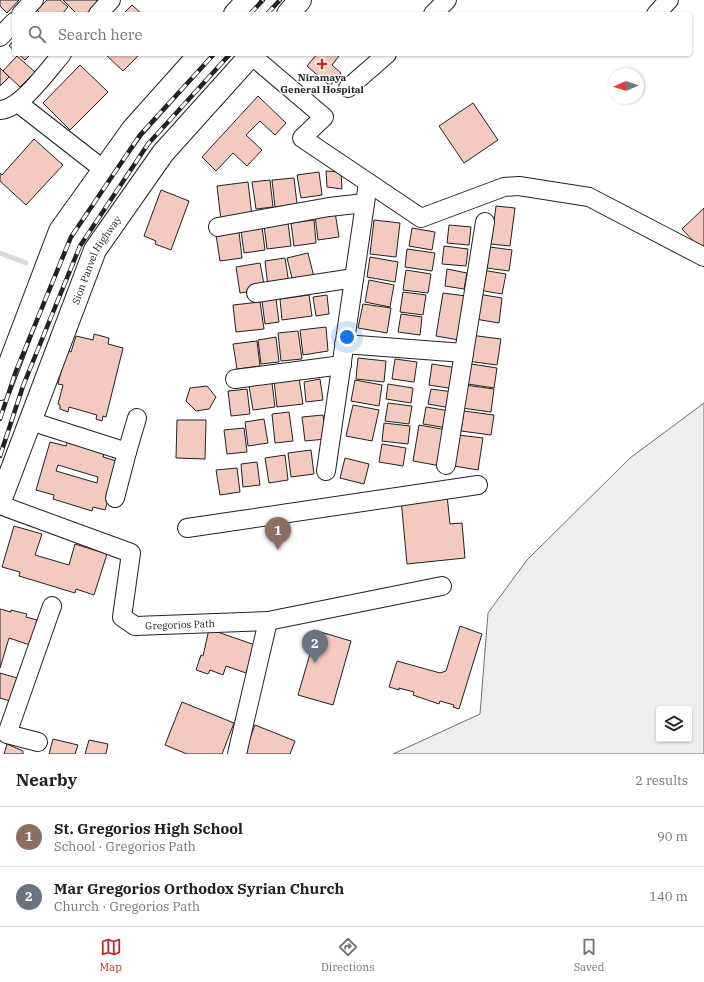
<!DOCTYPE html>
<html lang="en">
<head>
<meta charset="utf-8">
<style>
	body { margin:0; font-family:"IBM Plex Serif",serif; background:#f2f2f2; color:#202124 }
	.controls { position:absolute; right:12px; bottom:12px; display:grid; overflow:hidden; border-radius:4px; box-shadow:0 1px 3px #0004 }
	.controls button { width:36px; height:36px; display:grid; place-items:center; padding:0; border:0; border-bottom:1px solid #e0e0e0; background:#fff; color:#202124; font:20px sans-serif }
	.compass { position:absolute; left:608px; top:68px; width:36px; height:36px; border-radius:50%; background:#fff; box-shadow:0 1px 3px #0004; rotate:267deg }
	.you { position:absolute; left:347px; top:337px; width:14px; height:14px; margin:-10px; border:3px solid #fff; border-radius:50%; background:#1a73e8; box-shadow:0 0 0 6px #1a73e833 }
	.badge { display:grid; place-items:center; width:26px; height:26px; border-radius:50%; background:#c62828; color:#fff; font-size:13px; font-weight:700 }
	.pin { position:absolute; translate:-50% -33px; filter:drop-shadow(0 1px 2px #0008) }
	.pin::after { content:''; position:absolute; top:21px; width:14px; height:12px; background:inherit; clip-path:polygon(0 0,100% 0,50% 100%) }
	.list { margin:0; padding:0; list-style:none }
	h2 { display:flex; justify-content:space-between; align-items:center; height:52px; margin:0; padding:0 16px; font-size:17px }
	h2 small { font-size:13px; font-weight:400; color:#757577 }
	.list li { display:grid; grid-template-columns:26px 1fr auto; gap:12px; align-items:center; box-sizing:border-box; height:60px; padding:0 16px; border-top:1px solid #e0e0e0 }
	.list b { display:block; font-size:15px; white-space:nowrap }
	.list p { margin:0; font-size:13px; white-space:nowrap; color:#757577 }
	.list em { font-size:13px; font-style:normal; color:#757577 }
	.icon { flex:none; width:22px; height:22px; fill:none; stroke:currentColor; stroke-width:2; stroke-linecap:round; stroke-linejoin:round }
	.map { position:relative; flex:none; width:704px; height:754px; overflow:hidden }
	.search { position:absolute; background:#fff; box-shadow:0 1px 3px #0004; left:12px; right:12px; top:12px; height:44px; display:flex; align-items:center; gap:10px; box-sizing:border-box; padding:0 14px; border-radius:4px; color:#757577; font-size:15px }
	.sheet { height:172px; background:#fff }
	nav { display:flex; justify-content:space-around; align-items:center; box-sizing:border-box; height:56px; border-top:1px solid #e0e0e0; background:#fff; font-size:11px; color:#757577 }
	nav a { display:grid; justify-items:center; gap:2px }
	nav .on { color:#c62828 }
	.map>svg:first-child { display:block }
</style>
</head>
<body>
<div class="map">
<svg width="704" height="754" viewBox="0 0 704 754">
	<rect width="100%" height="100%" fill="#fff"/>
	<path fill="#eee" stroke="#6f6f6f" fill-rule="evenodd" d="M704 403V754H393L480 714 488 613 527 560 630 458ZM659 709H689V739H659Z"/>
	<g fill="none" stroke-linecap="round" stroke-linejoin="round">
		<path stroke="#d9d9d9" stroke-width="5" d="M0 253 26 263"/>
	</g>
	<path fill="#f3c9c0" stroke="#222" fill-rule="evenodd" d="M0 0H19L7 13 0 6Z
		M47 0H60L68 7 62 14H41L37 10Z
		M63 0H96L98 1 86 14H77Z
		M132 5 142 14H123Z
		M14 40V50L9 46Z
		M18 54H31L25 60Z
		M105 54H140L123 71Z
		M317 54H337L339 56 332 65 341 73 330 86 307 66Z
		M17 56 35 72 20 87 3 71Z
		M80 65 108 92 70 130 43 103Z
		M0 68 9 77 0 86Z
		M258 96 286 123 275 135 260 121 246 135 262 150 247 166 233 153 216 171 202 157Z
		M473 103 498 140 464 163 439 126Z
		M34 139 63 165 26 205 0 181V173L2 175Z
		M326 171 341 172 342 189 327 187Z
		M319 172 322 195 301 198 297 175Z
		M294 178 297 204 275 207 272 180Z
		M270 180 273 207 256 209 252 182Z
		M248 182 252 216 221 220 217 186Z
		M161 190 189 201 171 250 155 244 156 241 144 236Z
		M496 206 515 208 510 246 491 244Z
		M704 208V249L702 250 682 229Z
		M335 212 339 237 318 240 315 215Z
		M314 220 316 243 294 246 291 223Z
		M374 220 400 223 396 257 370 254Z
		M288 223 291 246 267 249 264 225Z
		M449 225 471 227 469 245 447 243Z
		M262 227 265 250 244 253 241 230Z
		M412 228 435 232 432 250 409 246Z
		M239 232 242 258 220 261 216 235Z
		M444 246 468 249 466 266 442 264Z
		M490 247 512 250 509 271 487 268Z
		M407 249 435 253 432 271 405 267Z
		M308 253 314 277 293 282 287 258Z
		M370 257 398 262 395 282 367 277Z
		M285 258 289 284 268 287 265 261Z
		M260 263 265 289 240 293 236 267Z
		M447 269 467 273 464 289 445 286Z
		M406 270 431 274 428 293 403 290Z
		M482 270 506 274 502 294 479 290Z
		M369 280 394 285 390 307 365 302Z
		M403 292 426 295 423 315 400 312Z
		M443 293 466 296 459 340 436 336Z
		M478 294 502 298 499 323 475 319Z
		M309 295 312 316 282 320 280 299Z
		M327 295 329 314 316 316 313 297Z
		M276 299 279 322 265 324 262 301Z
		M260 302 264 329 236 332 233 305Z
		M363 304 391 308 387 333 358 328Z
		M401 314 422 317 420 335 398 332Z
		M326 327 328 351 303 355 300 330Z
		M298 331 302 359 281 361 278 333Z
		M94 334 109 338 108 344 123 348 106 417 103 416 102 421 96 419 97 415 69 407 68 412 60 409V405L58 404 63 385 58 384 66 350 71 352 76 336 93 340Z
		M470 335 501 339 497 365 467 361Z
		M276 337 279 362 261 364 258 340Z
		M257 341 260 366 237 369 233 344Z
		M358 358 386 361 384 382 356 379Z
		M395 359 417 362 414 382 392 379Z
		M432 364 458 368 455 389 429 385Z
		M471 364 497 368 494 388 468 384Z
		M299 378 303 404 277 407 274 381Z
		M320 379 323 400 306 402 304 382Z
		M355 380 382 385 379 406 351 401Z
		M272 383 275 407 253 410 249 386Z
		M388 384 413 388 411 403 386 399Z
		M465 385 494 389 491 412 462 408Z
		M207 386 216 397 209 409 196 411 186 401 190 388Z
		M247 389 250 414 231 416 228 391Z
		M431 389 453 392 451 408 428 404Z
		M388 403 412 406 409 424 385 421Z
		M353 405 379 410 372 441 346 436Z
		M426 407 450 411 447 428 423 424Z
		M464 411 494 415 491 435 461 431Z
		M289 412 293 441 275 443 272 414Z
		M323 415 326 439 305 441 302 417Z
		M264 419 268 443 248 446 245 422Z
		M177 420H206L205 459 176 458Z
		M384 423 410 426 408 444 382 441Z
		M419 425 447 430 441 466 413 461Z
		M244 428 247 452 227 454 224 430Z
		M458 435 483 438 478 470 454 466Z
		M68 441 105 452 103 457 120 462 105 510 93 507 92 511 53 499 54 495 36 490 50 442 66 446ZM58 465 98 477 97 483 56 471Z
		M382 444 406 448 403 466 379 462Z
		M311 450 314 474 291 477 288 453Z
		M285 455 288 480 269 483 265 458Z
		M345 458 369 464 364 484 340 478Z
		M257 462 260 485 243 487 241 464Z
		M237 468 240 492 220 495 216 470Z
		M447 495 450 524 462 523 465 558 407 564 401 499Z
		M14 526 42 534 35 555 69 565 75 544 107 554 94 595 76 589 75 593 19 576 20 572 2 567Z
		M0 609 11 612V610L27 614 26 617 37 620 30 645 9 638 0 668Z
		M460 626 482 634 459 709 453 707 454 705 440 701 439 704 413 695 414 692 399 688V690L389 687 397 661 440 673 446 671Z
		M209 629 255 645 246 673 226 666 223 675 210 670 208 674 196 670 201 655 203 656Z
		M314 630 351 641 333 705 298 695 312 647 309 646Z
		M0 673 20 679 13 702 0 698Z
		M182 702 234 723 222 754H187L165 745Z
		M255 725 295 741 290 754H244Z
		M53 739 78 745 75 754H49Z
		M89 740 108 744 106 754H85Z
		M7 744 23 751V754H4Z"/>
	<g fill="none" stroke-linecap="round" stroke-linejoin="round">
		<defs>
			<g id="minor">
				<path d="M21 14 34 0"/>
				<path d="M98 14 111 0"/>
				<path d="M433 14 447 0"/>
				<path d="M656 14 669 0"/>
				<path d="M0 37 14 22"/>
				<path d="M251 55 324 117 302 138 421 218 504 187 519 186 589 197 704 257"/>
				<path d="M348 88 387 54"/>
				<path d="M18 103 104 170"/>
				<path d="M0 110C21 109 48 70 62 54"/>
				<path d="M218 227 329 207 365 203"/>
				<path d="M256 293 354 278"/>
				<path d="M344 344 464 353"/>
				<path d="M235 379 342 365"/>
				<path d="M30 421 127 452 115 498"/>
				<path d="M127 452 137 418"/>
				<path d="M446 465 485 222"/>
				<path d="M326 471 368 183"/>
				<path id="s1" d="M0 505 131 553 122 617 135 626 268 621 442 586"/>
				<path d="M187 528 478 485"/>
				<path d="M38 742 7 734 52 606"/>
				<path d="M237 754 268 621"/>
			</g>
			<g id="highway">
				<path d="M235 14 248 0"/>
				<path d="M288 14 300 0"/>
				<path d="M0 389 60 231 133 129 200 54"/>
				<path id="s2" d="M0 501 95 250 163 153 252 54"/>
			</g>
		</defs>
		<use href="#minor" stroke="#222" stroke-width="20"/>
		<use href="#highway" stroke="#222" stroke-width="24"/>
		<use href="#minor" stroke="#fff" stroke-width="18"/>
		<use href="#highway" stroke="#fff" stroke-width="22"/>
		<defs>
			<path id="rail" d="M250 14 263 0
				M267 14 280 0
				M0 419 16 371 71 237 140 135 214 54
				M0 456 23 386 80 246 148 144 230 54"/>
		</defs>
		<use href="#rail" stroke="#222" stroke-width="4.5"/>
		<use href="#rail" stroke="#fff" stroke-width="3" stroke-dasharray="9" stroke-linecap="butt"/>
	</g>
	<path fill="#c62828" stroke="#fff" stroke-width="1.5" d="M320 58h4v4h4v4h-4v4h-4v-4h-4v-4h4z"/>
	<g text-anchor="middle" dominant-baseline="central" stroke-width="3" stroke-linejoin="round" paint-order="stroke">
		<g font-size="10" font-weight="bold" fill="#222" stroke="#fff">
			<text x="322" y="77">Niramaya<tspan x="322" dy="12">General Hospital</tspan></text>
		</g>
		<g font-size="10" fill="#222" stroke="#fff">
			<text stroke="none"><textPath href="#s2" startOffset="260">Sion Panvel Highway</textPath></text>
			<text stroke="none"><textPath href="#s1" startOffset="265">Gregorios Path</textPath></text>
		</g>
	</g>
</svg>
<div class="controls">
<button><svg class="icon" aria-label="layers" viewBox="0 0 24 24"><path d="M12 4l9 5-9 5-9-5zM3 14l9 5 9-5"/></svg></button>
</div>
<svg class="compass" viewBox="-18 -18 36 36"><path d="M0-13l5 13h-10z" fill="#e53935"/><path d="M0 13l5-13h-10z" fill="#757577"/></svg>
<div class="you"></div>
<div class="pin badge" style="left:278px;top:550px;background:#8d6e63">1</div>
<div class="pin badge" style="left:315px;top:663px;background:#6b7280">2</div>
<div class="search"><svg class="icon" aria-label="search" viewBox="0 0 24 24"><circle cx="10" cy="10" r="6"/><path d="M15 15l6 6"/></svg>Search here</div>
</div>
<section class="sheet">
<h2>Nearby<small>2 results</small></h2>
<ul class="list">
<li><span class="badge" style="background:#8d6e63">1</span><div><b>St. Gregorios High School</b><p>School · Gregorios Path</p></div><em>90 m</em></li>
<li><span class="badge" style="background:#6b7280">2</span><div><b>Mar Gregorios Orthodox Syrian Church</b><p>Church · Gregorios Path</p></div><em>140 m</em></li>
</ul>
</section>
<nav>
<a class="on"><svg class="icon" aria-label="map" viewBox="0 0 24 24"><path d="M3 6l6-2 6 2 6-2v14l-6 2-6-2-6 2zM9 4v14M15 6v14"/></svg>Map</a>
<a><svg class="icon" aria-label="directions" viewBox="0 0 24 24"><path d="M12 3l9 9-9 9-9-9zM9 14v-3h6M13 9l2 2-2 2"/></svg>Directions</a>
<a><svg class="icon" aria-label="saved" viewBox="0 0 24 24"><path d="M7 4h10v16l-5-4-5 4z"/></svg>Saved</a>
</nav>
</body>
</html>
